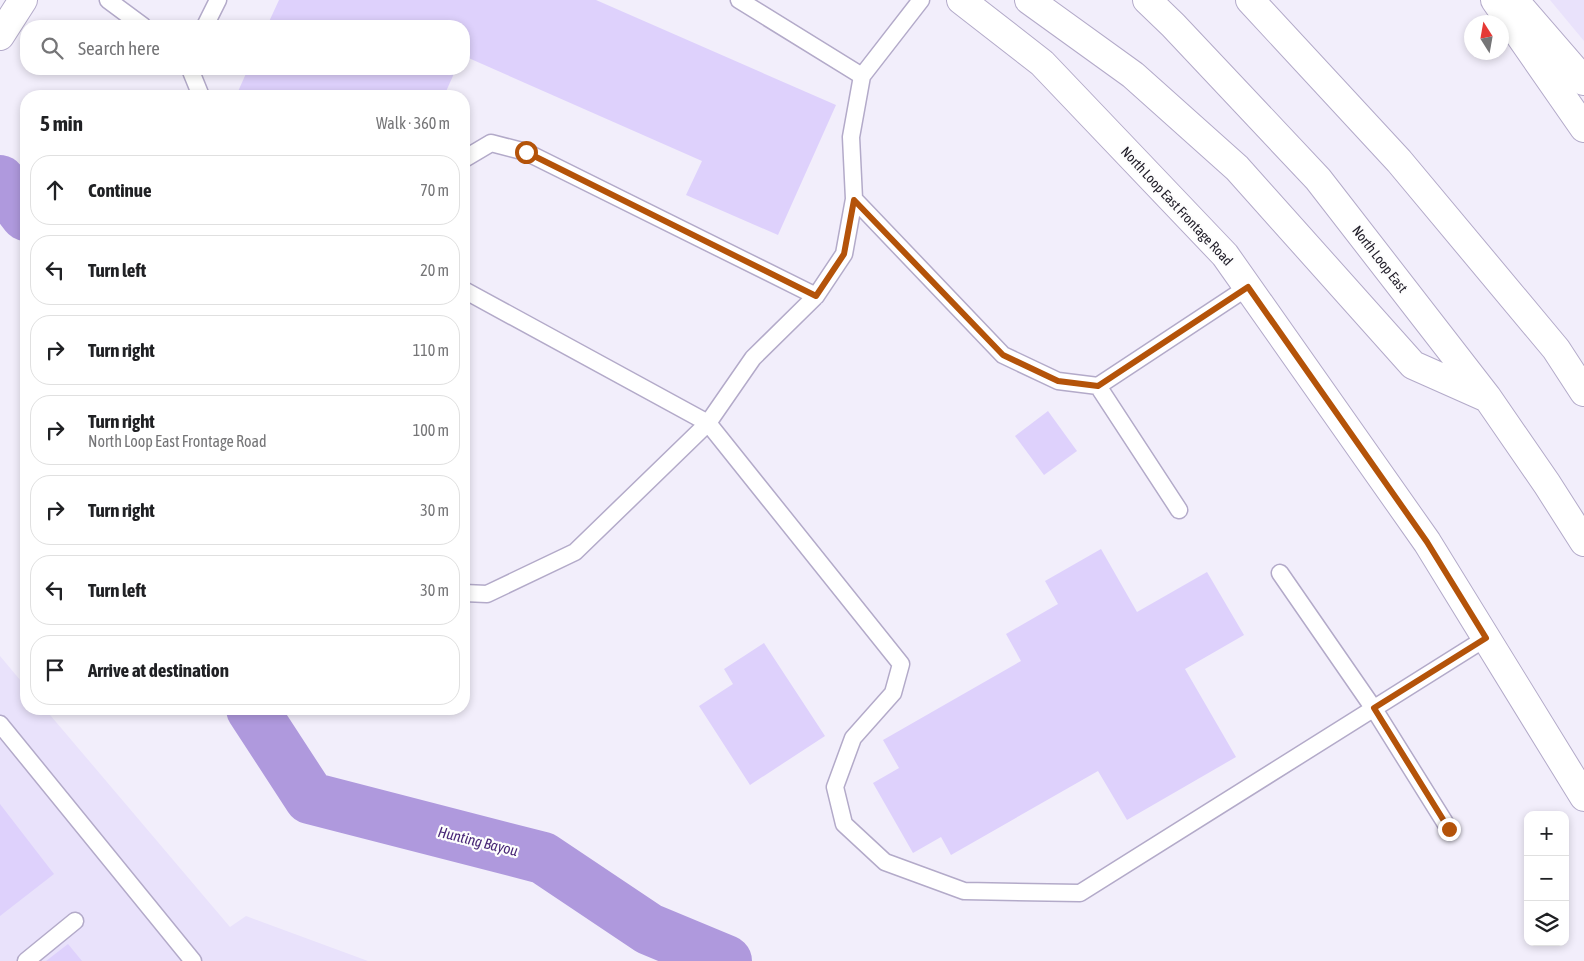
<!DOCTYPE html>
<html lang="en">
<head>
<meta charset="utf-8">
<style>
	body { margin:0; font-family:"Asap Condensed",sans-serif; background:#f2f2f2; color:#202124 }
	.controls { position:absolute; right:15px; bottom:15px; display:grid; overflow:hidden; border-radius:10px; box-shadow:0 2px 8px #0003 }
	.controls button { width:45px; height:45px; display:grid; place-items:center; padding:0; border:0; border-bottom:1px solid #e0e0e0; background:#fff; color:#202124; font:25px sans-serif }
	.compass { position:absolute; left:1464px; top:15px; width:45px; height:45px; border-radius:50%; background:#fff; box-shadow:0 2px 8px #0003; rotate:349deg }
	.stop { position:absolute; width:15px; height:15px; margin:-11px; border:4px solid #b45309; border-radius:50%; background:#fff }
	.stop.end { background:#b45309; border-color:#fff; box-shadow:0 1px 5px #0008 }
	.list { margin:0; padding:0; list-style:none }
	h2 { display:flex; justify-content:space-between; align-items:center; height:65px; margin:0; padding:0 20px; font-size:21px }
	h2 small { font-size:16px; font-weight:400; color:#757577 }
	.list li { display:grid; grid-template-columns:32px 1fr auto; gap:15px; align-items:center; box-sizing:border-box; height:70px; margin:0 10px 10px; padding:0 10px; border:1px solid #e0e0e0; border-radius:20px }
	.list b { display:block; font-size:19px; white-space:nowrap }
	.list p { margin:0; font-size:16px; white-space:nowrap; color:#757577 }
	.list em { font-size:16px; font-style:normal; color:#757577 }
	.icon { flex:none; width:28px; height:28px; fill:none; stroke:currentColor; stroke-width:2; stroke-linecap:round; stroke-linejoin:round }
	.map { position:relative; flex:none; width:1584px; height:961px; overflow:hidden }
	.search { position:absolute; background:#fff; box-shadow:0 2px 8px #0003; left:20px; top:20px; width:450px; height:55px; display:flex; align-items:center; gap:12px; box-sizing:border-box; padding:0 18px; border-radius:20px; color:#757577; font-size:19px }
	.panel { position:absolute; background:#fff; box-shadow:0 2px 8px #0003; left:20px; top:90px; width:450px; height:625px; border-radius:20px }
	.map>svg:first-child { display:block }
</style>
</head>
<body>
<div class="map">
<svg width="1584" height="961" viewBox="0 0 1584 961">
	<rect width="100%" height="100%" fill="#f2eefb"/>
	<path fill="#e9e2fb" d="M1550 0H1584V41Z
		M0 656 26 687V709H45L230 927 246 916 368 961H0Z"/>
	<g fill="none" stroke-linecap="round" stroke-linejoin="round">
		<path stroke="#af99dd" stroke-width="52" d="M0 181 26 215
			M252 709 310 798 543 858 649 929 726 961"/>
	</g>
	<path fill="#ded1fc" d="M279 0H596L836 105 778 235 686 195 702 161 464 56V26H267Z
		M248 69H456L444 96H236Z
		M1048 411 1077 451 1044 475 1015 436Z
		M1101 549 1137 612 1207 572 1244 635 1185 669 1236 757 1127 820 1098 771 951 855 941 837 913 853 873 783 899 768 883 740 1021 661 1006 634 1058 604 1045 581Z
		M764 643 825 736 750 785 699 706 733 684 724 669Z
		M0 804 54 874 0 916Z
		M68 944 82 961H46Z"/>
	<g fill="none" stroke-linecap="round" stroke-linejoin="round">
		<defs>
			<path id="service" d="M108 0 143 26
				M739 0 862 76 921 0
				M205 26 218 0
				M190 69 201 96
				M464 159 491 143 526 152 816 296
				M854 199 1003 355 1058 381 1098 386 1248 287
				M464 290 708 423 901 664 893 693 853 738 835 787 844 824 885 862 964 891 1080 893 1486 638
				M1098 386 1179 510
				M1280 573 1374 709 1449 829
				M464 593 487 594 575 552 708 423 753 358 816 296 844 254 854 199 851 137 862 76
				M0 724 193 961
				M26 961 75 921"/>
			<path id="secondary" d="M961 0 1042 63 1225 255 1427 542 1584 797
				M1514 0 1584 81"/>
			<path id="primary" d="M0 36 23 0"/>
			<path id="motorway" d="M1029 0 1133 75 1237 168 1413 365 1485 397
				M1147 0 1173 25 1318 179 1487 397 1547 484 1584 542
				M1250 0 1399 161 1556 349 1584 392
				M1495 0 1584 128"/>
		</defs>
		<use href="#service" stroke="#b3aac9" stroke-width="19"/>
		<use href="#secondary" stroke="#b3aac9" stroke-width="30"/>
		<use href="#primary" stroke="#b3aac9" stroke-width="30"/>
		<use href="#motorway" stroke="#b3aac9" stroke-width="30"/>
		<use href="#service" stroke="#fff" stroke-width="16"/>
		<use href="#secondary" stroke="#fff" stroke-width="28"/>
		<use href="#primary" stroke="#fff" stroke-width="28"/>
		<use href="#motorway" stroke="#fff" stroke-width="28"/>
	</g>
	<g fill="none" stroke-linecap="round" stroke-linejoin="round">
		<path stroke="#b45309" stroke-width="6" d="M526 152 816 296 844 254 854 200 1003 355 1058 381 1098 386 1248 287 1427 542 1486 638 1374 708 1449 829"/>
	</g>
	<g text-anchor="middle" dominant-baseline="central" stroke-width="4.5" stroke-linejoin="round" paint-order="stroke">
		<g font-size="14" fill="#1f1c27" stroke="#fdfdfd">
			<text transform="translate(1177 206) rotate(47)">North Loop East Frontage Road</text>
			<text transform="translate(1380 259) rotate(52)">North Loop East</text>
		</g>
		<g font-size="15" font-style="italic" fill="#492777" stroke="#fdfdfd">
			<text transform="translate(478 841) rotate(14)">Hunting Bayou</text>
		</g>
	</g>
</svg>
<div class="controls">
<button>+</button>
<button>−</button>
<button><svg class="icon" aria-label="layers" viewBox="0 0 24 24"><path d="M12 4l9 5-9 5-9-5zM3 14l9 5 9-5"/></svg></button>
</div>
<svg class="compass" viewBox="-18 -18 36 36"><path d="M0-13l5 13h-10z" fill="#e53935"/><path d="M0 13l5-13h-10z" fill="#757577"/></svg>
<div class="stop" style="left:526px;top:152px"></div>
<div class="stop end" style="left:1449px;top:829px"></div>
<div class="search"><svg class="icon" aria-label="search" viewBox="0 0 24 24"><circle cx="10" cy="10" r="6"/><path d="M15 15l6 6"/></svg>Search here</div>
<section class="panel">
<h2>5 min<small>Walk · 360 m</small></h2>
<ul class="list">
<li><svg class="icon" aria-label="ahead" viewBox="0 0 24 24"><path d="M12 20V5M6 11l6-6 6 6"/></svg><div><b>Continue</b></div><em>70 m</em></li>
<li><svg class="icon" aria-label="left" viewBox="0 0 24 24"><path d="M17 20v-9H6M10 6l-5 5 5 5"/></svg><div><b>Turn left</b></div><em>20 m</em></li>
<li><svg class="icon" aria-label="right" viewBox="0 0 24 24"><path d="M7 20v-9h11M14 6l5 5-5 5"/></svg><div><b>Turn right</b></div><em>110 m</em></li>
<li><svg class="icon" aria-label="right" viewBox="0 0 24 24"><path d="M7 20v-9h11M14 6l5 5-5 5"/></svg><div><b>Turn right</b><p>North Loop East Frontage Road</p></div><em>100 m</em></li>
<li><svg class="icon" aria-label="right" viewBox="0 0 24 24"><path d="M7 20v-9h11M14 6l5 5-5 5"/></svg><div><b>Turn right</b></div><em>30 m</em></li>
<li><svg class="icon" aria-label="left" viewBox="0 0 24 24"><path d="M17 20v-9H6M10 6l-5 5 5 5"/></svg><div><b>Turn left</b></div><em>30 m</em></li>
<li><svg class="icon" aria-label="arrive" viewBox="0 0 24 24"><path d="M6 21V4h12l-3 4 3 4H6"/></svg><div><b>Arrive at destination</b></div></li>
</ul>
</section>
</div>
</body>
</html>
